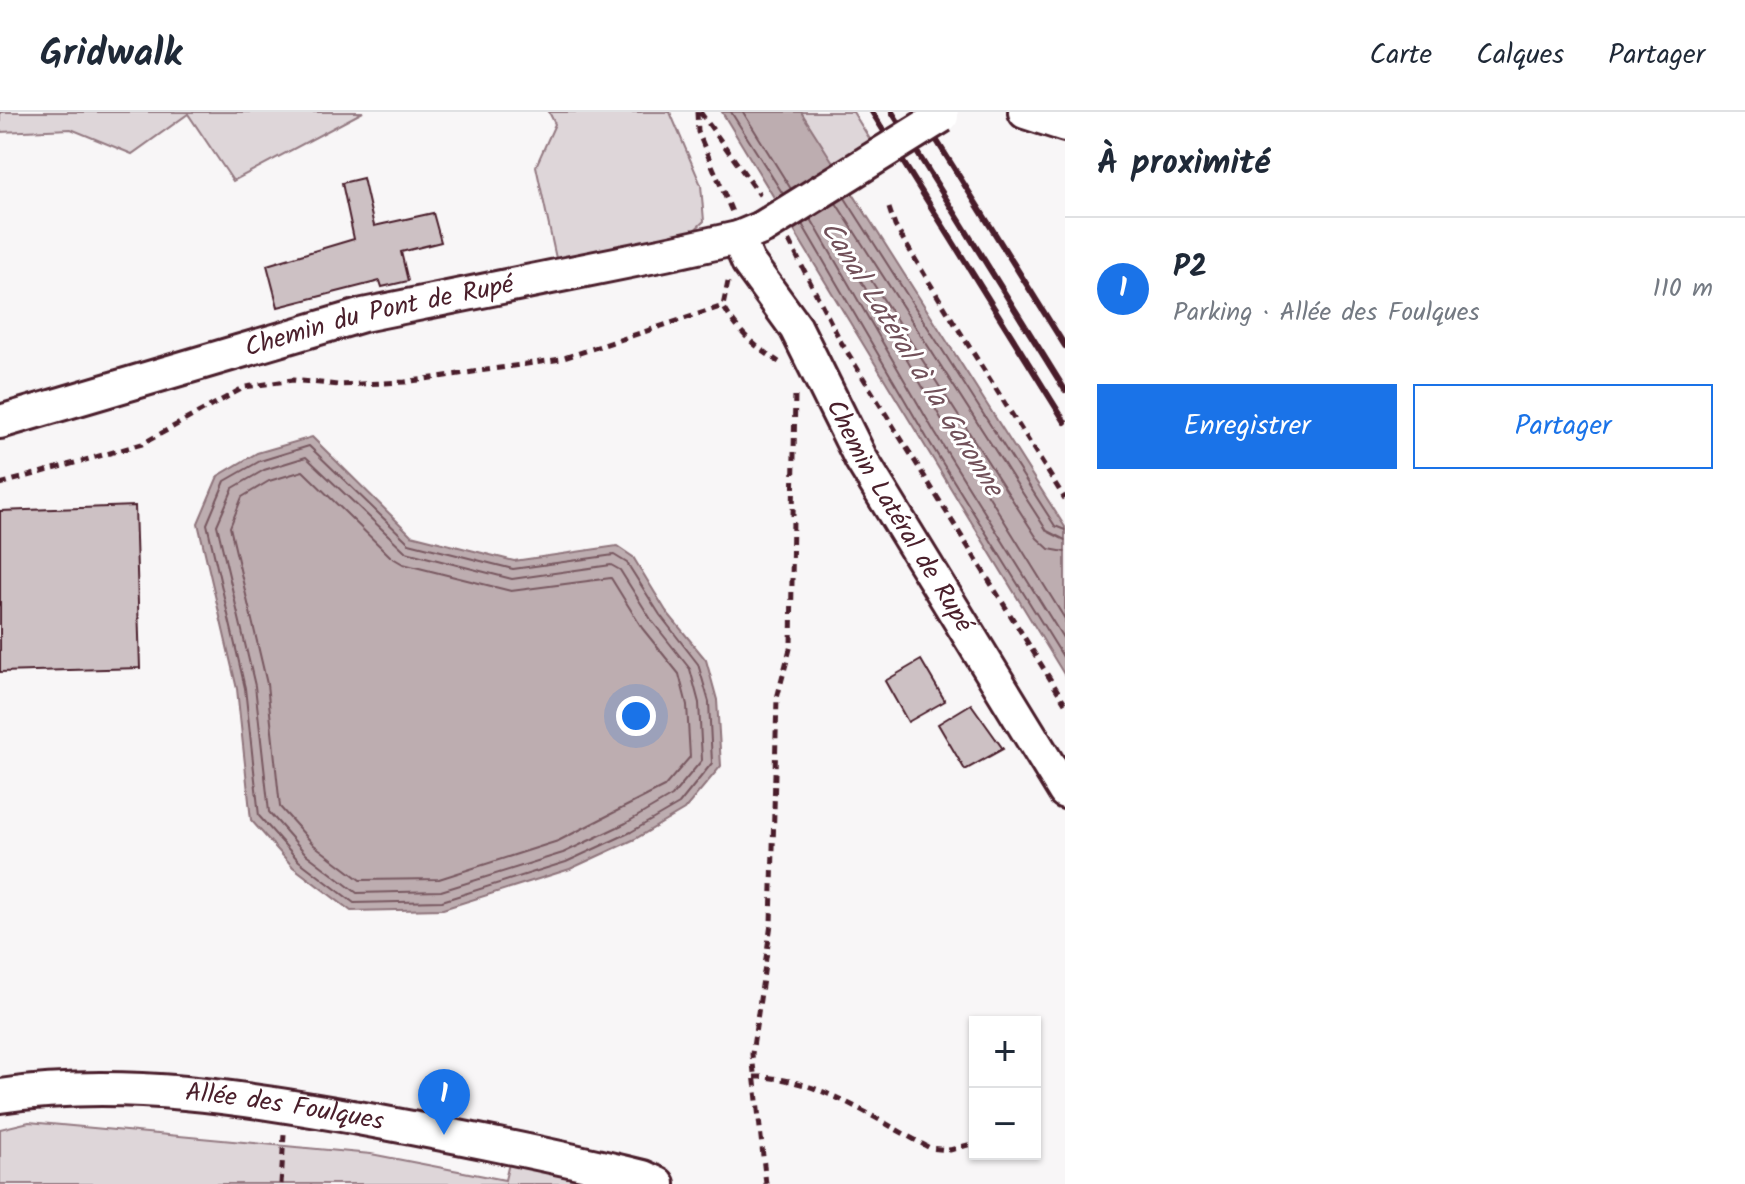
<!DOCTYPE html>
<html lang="fr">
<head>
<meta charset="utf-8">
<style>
	body { margin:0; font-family:Kalam,sans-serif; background:#f2f2f3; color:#1f2937 }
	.controls { position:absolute; right:24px; bottom:24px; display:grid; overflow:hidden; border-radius:0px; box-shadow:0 2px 6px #0004 }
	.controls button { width:72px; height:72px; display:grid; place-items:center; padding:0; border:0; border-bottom:2px solid #e0e1e3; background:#fff; color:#1f2937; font:40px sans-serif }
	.you { position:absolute; left:636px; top:604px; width:28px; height:28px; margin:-20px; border:6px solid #fff; border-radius:50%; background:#1a73e8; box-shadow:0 0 0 12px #1a73e833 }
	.badge { display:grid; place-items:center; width:52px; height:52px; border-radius:50%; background:#1a73e8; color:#fff; font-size:26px; font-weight:700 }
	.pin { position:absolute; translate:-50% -66px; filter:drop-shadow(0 2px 4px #0008) }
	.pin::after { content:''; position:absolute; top:42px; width:28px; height:24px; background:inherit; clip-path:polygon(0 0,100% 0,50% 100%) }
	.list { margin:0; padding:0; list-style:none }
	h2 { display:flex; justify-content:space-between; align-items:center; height:104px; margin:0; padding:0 32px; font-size:34px }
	h2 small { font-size:26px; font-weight:400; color:#747a83 }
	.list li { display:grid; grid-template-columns:52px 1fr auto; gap:24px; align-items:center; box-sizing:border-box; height:144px; padding:0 32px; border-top:2px solid #e0e1e3 }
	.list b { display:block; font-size:30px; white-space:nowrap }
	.list p { margin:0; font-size:26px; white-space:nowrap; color:#747a83 }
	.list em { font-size:26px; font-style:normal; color:#747a83 }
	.actions { display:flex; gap:16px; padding:24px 32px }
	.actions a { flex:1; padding:18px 0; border:2px solid #1a73e8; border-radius:0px; text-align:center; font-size:28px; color:#1a73e8 }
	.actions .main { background:#1a73e8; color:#fff }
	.map { position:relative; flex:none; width:1065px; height:1072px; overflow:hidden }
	header { display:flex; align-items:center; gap:48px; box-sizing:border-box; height:112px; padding:0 40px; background:#fff; border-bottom:2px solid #e0e1e3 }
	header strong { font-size:38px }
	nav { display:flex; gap:44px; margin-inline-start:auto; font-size:28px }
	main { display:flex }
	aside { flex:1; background:#fff }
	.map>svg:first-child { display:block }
</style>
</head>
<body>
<header>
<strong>Gridwalk</strong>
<nav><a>Carte</a><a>Calques</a><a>Partager</a></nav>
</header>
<main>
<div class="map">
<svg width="1065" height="1072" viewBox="0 0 1065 1072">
	<rect width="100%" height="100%" fill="#f8f6f7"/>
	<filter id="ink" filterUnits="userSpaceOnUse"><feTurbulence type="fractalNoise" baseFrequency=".0125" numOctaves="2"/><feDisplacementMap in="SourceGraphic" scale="16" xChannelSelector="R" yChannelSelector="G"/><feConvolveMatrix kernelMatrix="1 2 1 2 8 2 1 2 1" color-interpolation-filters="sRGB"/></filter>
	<g filter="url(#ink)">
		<path fill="#ded6d9" stroke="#947a82" stroke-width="2" d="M0 0H363L233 69 188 2 132 42 71 17 0 20Z
			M549 0H670L701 73 704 109 687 125 557 151 536 54 555 12Z
			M801 0H853L871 29 832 52Z
			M29 1010 371 1042 505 1068 510 1047 612 1072H0V1017Z"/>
		<path fill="#bdadb0" stroke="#8f747b" stroke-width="2" d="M722 0H801L1065 415V564Z
			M312 325 411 423 514 449 617 434 633 445 666 499 706 548 717 588 721 654 684 698 635 727 570 757 443 797 351 799 293 755 251 708 237 577 198 411 218 364 257 341Z"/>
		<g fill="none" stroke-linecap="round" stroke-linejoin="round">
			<path stroke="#785860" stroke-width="2" d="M731 0 783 82
				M743 0 791 77
				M845 86 1055 414 1065 418
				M836 91 1047 419 1065 428
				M811 107 935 321 1065 529
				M802 112 927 326 1065 548
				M309 334 409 431 513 457 614 443 627 451 660 503 698 552 709 590 712 651 679 692 631 720 566 750 442 789 354 791 299 749 259 704 245 576 207 412 225 369 260 349Z
				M306 345 406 440 512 467 611 453 620 458 652 509 690 557 699 591 702 648 672 684 626 711 563 741 441 779 357 781 306 742 269 700 255 574 217 413 233 376 264 358Z
				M303 359 391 445 403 452 511 479 611 466 642 516 679 562 687 593 690 645 664 675 558 729 439 767 360 768 314 733 280 695 267 572 230 415 242 385 269 369Z
				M1065 440 1049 437 1037 426 849 134 844 133 843 138 946 315 1065 507"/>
		</g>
		<path fill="#cdc1c4" stroke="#4a1f2b" stroke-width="2" d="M363 66 374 114 433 101 441 130 401 140 408 169 382 175 380 169 278 195 267 153 354 127 342 71Z
			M135 394 140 556 0 560V399Z
			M921 548 945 589 908 610 885 569Z
			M971 592 1003 637 965 658 938 612Z"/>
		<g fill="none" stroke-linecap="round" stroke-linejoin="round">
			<defs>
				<g id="minor">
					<path d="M1025 0 1065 13"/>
					<path id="s1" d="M738 126 748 150 796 216 861 347 1065 680"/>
					<path id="s2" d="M0 310 363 203 665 142 738 126 762 116"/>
					<path id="s3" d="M0 984C124 966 247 986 369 1008 461 1025 552 1043 643 1065L658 1072"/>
				</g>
			</defs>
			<use href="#minor" stroke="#4a1f2b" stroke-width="38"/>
			<path stroke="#4a1f2b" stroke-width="5" stroke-dasharray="8 6" stroke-linecap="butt" d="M697 0 698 20 732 100
				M700 0 760 83
				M889 96 895 114 940 188 1065 387
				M789 129 841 230 1065 591
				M728 170 723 194C738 220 754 234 779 250
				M0 372 142 332 245 275 293 268 338 273 405 270 561 247 723 194
				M754 965C816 964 876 1008 930 1036L950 1038 975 1031
				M281 1072 284 1022
				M766 1072 752 942 771 812 777 586 791 533 795 279"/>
			<use href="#minor" stroke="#fff" stroke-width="32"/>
			<path stroke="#4a1f2b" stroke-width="6" d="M872 0 1065 310
				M892 0 1065 278
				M919 0 1065 234"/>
			<defs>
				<path id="minor-bridge" d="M762 116 942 4"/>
			</defs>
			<use href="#minor-bridge" stroke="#4a1f2b" stroke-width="38" stroke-linecap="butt"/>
			<use href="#minor-bridge" stroke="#fff" stroke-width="32"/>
		</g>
	</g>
	<g text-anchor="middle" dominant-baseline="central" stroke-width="6" stroke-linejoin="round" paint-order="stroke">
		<g font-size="26" fill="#4a1f2b" stroke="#fff">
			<text stroke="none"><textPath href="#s2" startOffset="394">Chemin du Pont de Rupé</textPath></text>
			<text stroke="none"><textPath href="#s1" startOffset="322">Chemin Latéral de Rupé</textPath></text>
			<text stroke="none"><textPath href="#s3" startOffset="286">Allée des Foulques</textPath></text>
		</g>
		<g font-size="28" font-style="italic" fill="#72515a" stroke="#fff">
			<text transform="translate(911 247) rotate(58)">Canal Latéral à la Garonne</text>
		</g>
	</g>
</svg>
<div class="controls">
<button>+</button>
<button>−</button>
</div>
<div class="you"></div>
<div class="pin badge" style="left:444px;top:1023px">1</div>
</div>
<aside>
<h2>À proximité<small></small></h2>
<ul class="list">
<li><span class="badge">1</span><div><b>P2</b><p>Parking · Allée des Foulques</p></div><em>110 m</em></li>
</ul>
<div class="actions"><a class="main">Enregistrer</a><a>Partager</a></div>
</aside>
</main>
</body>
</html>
